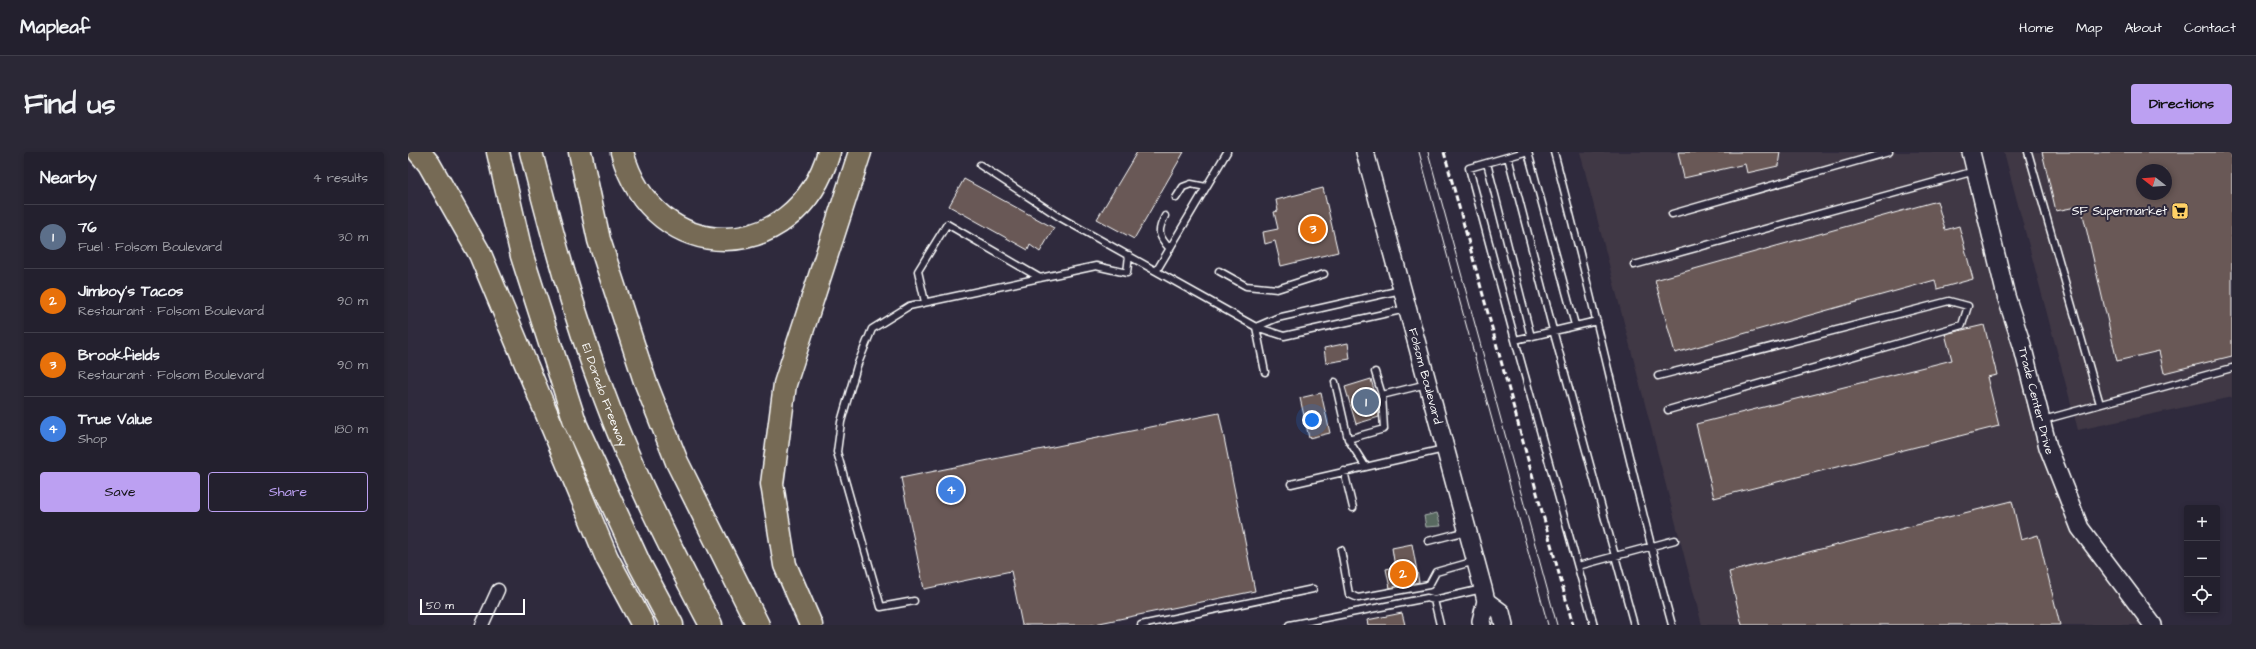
<!DOCTYPE html>
<html lang="en">
<head>
<meta charset="utf-8">
<style>
	body { margin:0; font-family:"Architects Daughter",sans-serif; background:#2b2836; color:#f1f3f6 }
	.controls { position:absolute; right:12px; bottom:12px; display:grid; overflow:hidden; border-radius:4px; box-shadow:0 2px 6px #0003 }
	.controls button { width:36px; height:36px; display:grid; place-items:center; padding:0; border:0; border-bottom:1px solid #403e4a; background:#23202e; color:#f1f3f6; font:20px sans-serif }
	.compass { position:absolute; left:1728px; top:12px; width:36px; height:36px; border-radius:50%; background:#23202e; box-shadow:0 2px 6px #0003; rotate:287deg }
	.scale { position:absolute; left:12px; bottom:10px; width:105px; box-sizing:border-box; padding-left:4px; border:2px solid #fff; border-top:0; font-size:11px; line-height:14px; white-space:nowrap; color:#fff; -webkit-text-stroke:3px #2f2a3d; paint-order:stroke }
	.you { position:absolute; left:904px; top:268px; width:14px; height:14px; margin:-10px; border:3px solid #fff; border-radius:50%; background:#1a73e8; box-shadow:0 0 0 6px #1a73e833 }
	.badge { display:grid; place-items:center; width:26px; height:26px; border-radius:50%; background:#bca0f2; color:#fff; font-size:13px; font-weight:700 }
	.pin { position:absolute; translate:-50% -50%; border:2px solid #fff; box-shadow:0 1px 4px #0006 }
	.list { margin:0; padding:0; list-style:none }
	h2 { display:flex; justify-content:space-between; align-items:center; height:52px; margin:0; padding:0 16px; font-size:17px }
	h2 small { font-size:13px; font-weight:400; color:#a3a3aa }
	.list li { display:grid; grid-template-columns:26px 1fr auto; gap:12px; align-items:center; box-sizing:border-box; height:64px; padding:0 16px; border-top:1px solid #403e4a }
	.list b { display:block; font-size:15px; white-space:nowrap }
	.list p { margin:0; font-size:13px; white-space:nowrap; color:#a3a3aa }
	.list em { font-size:13px; font-style:normal; color:#a3a3aa }
	.actions { display:flex; gap:8px; padding:12px 16px }
	.actions a { flex:1; padding:9px 0; border:1px solid #bca0f2; border-radius:4px; text-align:center; font-size:14px; color:#bca0f2 }
	.actions .main { background:#bca0f2; color:#111 }
	.icon { flex:none; width:22px; height:22px; fill:none; stroke:currentColor; stroke-width:2; stroke-linecap:round; stroke-linejoin:round }
	.map { position:relative; flex:none; width:1824px; height:473px; overflow:hidden; border-radius:4px }
	header { display:flex; align-items:center; gap:24px; box-sizing:border-box; height:56px; padding:0 20px; background:#23202e; border-bottom:1px solid #403e4a }
	header strong { font-size:19px }
	nav { display:flex; gap:22px; margin-inline-start:auto; font-size:14px }
	.intro { display:flex; align-items:center; justify-content:space-between; box-sizing:border-box; height:96px; padding:0 24px }
	h1 { margin:0; font-size:28px }
	.button { padding:10px 18px; border-radius:4px; background:#bca0f2; color:#111; font-size:14px; font-weight:700 }
	main { display:flex; gap:24px; padding:0 24px }
	aside { flex:1; background:#23202e; border-radius:4px; box-shadow:0 2px 6px #0003 }
	.map>svg:first-child { display:block }
</style>
</head>
<body>
<header>
<strong>Mapleaf</strong>
<nav><a>Home</a><a>Map</a><a>About</a><a>Contact</a></nav>
</header>
<div class="intro"><h1>Find us</h1><a class="button">Directions</a></div>
<main>
<aside>
<h2>Nearby<small>4 results</small></h2>
<ul class="list">
<li><span class="badge" style="background:#5c6f8a">1</span><div><b>76</b><p>Fuel · Folsom Boulevard</p></div><em>30 m</em></li>
<li><span class="badge" style="background:#e8710a">2</span><div><b>Jimboy's Tacos</b><p>Restaurant · Folsom Boulevard</p></div><em>90 m</em></li>
<li><span class="badge" style="background:#e8710a">3</span><div><b>Brookfields</b><p>Restaurant · Folsom Boulevard</p></div><em>90 m</em></li>
<li><span class="badge" style="background:#3f7fe0">4</span><div><b>True Value</b><p>Shop</p></div><em>180 m</em></li>
</ul>
<div class="actions"><a class="main">Save</a><a>Share</a></div>
</aside>
<div class="map">
<svg width="1824" height="473" viewBox="0 0 1824 473">
	<rect width="100%" height="100%" fill="#2f2a3d"/>
	<filter id="ink" filterUnits="userSpaceOnUse"><feTurbulence type="fractalNoise" baseFrequency=".025" numOctaves="2"/><feDisplacementMap in="SourceGraphic" scale="8" xChannelSelector="R" yChannelSelector="G"/><feConvolveMatrix kernelMatrix="1 2 1 2 8 2 1 2 1" color-interpolation-filters="sRGB"/></filter>
	<g filter="url(#ink)">
		<path fill="#403845" fill-rule="evenodd" d="M1172 0H1554L1632 292 1735 473H1294Z
			M1596 0H1824V245L1670 278ZM1734 18H1758V42H1734Z"/>
		<path fill="#586961" stroke="#acb4b0" d="M1029 361 1033 374 1018 375 1016 364Z"/>
		<path fill="#695957" stroke="#fff" fill-rule="evenodd" d="M729 0H776L726 87 689 67Z
			M1270 0H1372L1370 14 1339 21 1337 12 1276 26Z
			M1634 0H1824V204L1756 221 1751 199 1709 209 1673 54 1648 59ZM1734 18H1758V42H1734Z
			M556 27 646 76 632 100 622 93 620 98 541 54Z
			M915 36 930 100 873 114 867 89 857 92 855 80 870 77 866 60 870 59 868 48Z
			M1529 49 1537 78 1551 74 1565 127 1529 137 1527 128 1267 201 1247 128Z
			M1576 173 1589 223 1579 225 1591 274 1306 346 1288 272 1544 208 1537 182Z
			M940 191 942 207 918 211 916 196Z
			M963 227 970 253 971 265 948 272 937 235Z
			M913 241 922 281 901 286 892 246Z
			M811 261 847 439 682 473H614L603 419 516 437 493 326Z
			M1604 349 1613 388 1630 383 1652 473H1334L1321 420Z
			M1004 392 1011 430 982 436 978 417 987 415 984 396Z
			M994 461 997 473H960L959 468Z"/>
		<g fill="none" stroke-linecap="round" stroke-linejoin="round">
			<defs>
				<path id="lane" d="M1120 0 1167 173
					M1146 0C1188 157 1221 316 1264 473
					M1620 0 1692 252
					M1100 5 1145 178 1226 473
					M1079 11 1123 185
					M572 13 653 66 848 175 876 184 998 157
					M768 46 775 35 783 32 798 35
					M1264 62 1481 0
					M757 64C749 79 750 84 762 97
					M1226 113 1567 19
					M749 118 819 0
					M811 119 838 134 869 137 916 122
					M517 150 510 119 539 72 632 126
					M848 175 869 166 993 138
					M848 175 857 220
					M1107 188 1061 16 1117 0
					M967 220 974 243 1019 232
					M1250 224 1541 149 1560 154 1554 173 1260 258
					M927 230 940 287 957 314
					M1635 268 1824 216
					M940 287 976 277 974 243
					M936 319 945 356
					M883 332 1036 297
					M1020 389 1059 379
					M933 398 941 442 950 446 1021 433 1028 420 1067 409
					M1170 414 1267 388
					M506 449 473 455 429 300 433 270 449 214 464 177 501 154 688 114 719 121 721 103
					M733 473 905 437
					M881 473 1019 446 1026 448
					M1032 473 1026 448 1074 437
					M1186 473 1107 188 1189 169"/>
				<path id="street" d="M74 473 90 438"/>
				<g id="secondary">
					<path id="s1" d="M957 0 1075 436 1078 449 1073 469 1074 473"/>
					<path id="s2" d="M1563 0 1598 144 1614 193 1640 295 1672 376 1745 473"/>
					<path d="M1078 449 1093 460 1096 473"/>
				</g>
				<g id="highway">
					<path d="M11 0 21 12 72 102 199 406 235 473"/>
					<path d="M90 0 114 104 168 273 232 413 264 473"/>
					<path id="s3" d="M123 0C144 82 166 164 196 243 225 322 263 398 303 473"/>
					<path d="M172 0 191 88 237 229 269 310 350 473"/>
					<path d="M214 0C246 117 388 115 421 0"/>
					<path d="M403 473 377 413 364 332 377 232 452 0"/>
				</g>
			</defs>
			<use href="#lane" stroke="#fff" stroke-width="9"/>
			<use href="#street" stroke="#fff" stroke-width="15"/>
			<use href="#secondary" stroke="#fff" stroke-width="20"/>
			<use href="#highway" stroke="#fff" stroke-width="25"/>
			<use href="#lane" stroke="#2f2a3d" stroke-width="6"/>
			<use href="#street" stroke="#2f2a3d" stroke-width="12"/>
			<use href="#secondary" stroke="#2f2a3d" stroke-width="17"/>
			<use href="#highway" stroke="#766a54" stroke-width="22"/>
			<path stroke="#fff" stroke-width="1" d="M1011 0 1140 473
				M1020 0 1149 473"/>
			<path stroke="#fff" stroke-width="3" stroke-dasharray="6 3" stroke-linecap="butt" d="M1036 0 1165 473"/>
		</g>
	</g>
	<defs>
		<symbol id="supermarket-square" viewBox="-11 -11 22 22"><rect x="-9" y="-9" width="18" height="18" rx="4" fill="#ffd166" stroke="#2f2a3d"/><path d="M-6-5.5h2.5l.6 2H6L4.5 2H-2.5L-4.4-4H-6ZM-1.5 3.2a1.3 1.3 0 1 0 .1 0ZM3 3.2a1.3 1.3 0 1 0 .1 0Z" fill="#111"/></symbol>
	</defs>
	<g fill-rule="evenodd">
		<use href="#supermarket-square" x="1762" y="49" width="20" height="20"/>
	</g>
	<g text-anchor="middle" dominant-baseline="central" stroke-width="4" stroke-linejoin="round" paint-order="stroke">
		<g font-size="12" fill="#fff" stroke="#2f2a3d" text-anchor="end">
			<text x="1759" y="59">SF Supermarket</text>
		</g>
		<g font-size="12" fill="#fff" stroke="#2f2a3d">
			<text stroke="none"><textPath href="#s1" startOffset="232">Folsom Boulevard</textPath></text>
			<text stroke="none"><textPath href="#s3" startOffset="254">El Dorado Freeway</textPath></text>
			<text stroke="none"><textPath href="#s2" startOffset="257">Trade Center Drive</textPath></text>
		</g>
	</g>
</svg>
<div class="controls">
<button>+</button>
<button>−</button>
<button><svg class="icon" aria-label="locate" viewBox="0 0 24 24"><circle cx="12" cy="12" r="6"/><path d="M12 2v4M12 18v4M2 12h4M18 12h4"/></svg></button>
</div>
<svg class="compass" viewBox="-18 -18 36 36"><path d="M0-13l5 13h-10z" fill="#e53935"/><path d="M0 13l5-13h-10z" fill="#a3a3aa"/></svg>
<div class="scale">50 m</div>
<div class="you"></div>
<div class="pin badge" style="left:958px;top:250px;background:#5c6f8a">1</div>
<div class="pin badge" style="left:995px;top:422px;background:#e8710a">2</div>
<div class="pin badge" style="left:905px;top:77px;background:#e8710a">3</div>
<div class="pin badge" style="left:543px;top:338px;background:#3f7fe0">4</div>
</div>
</main>
</body>
</html>
